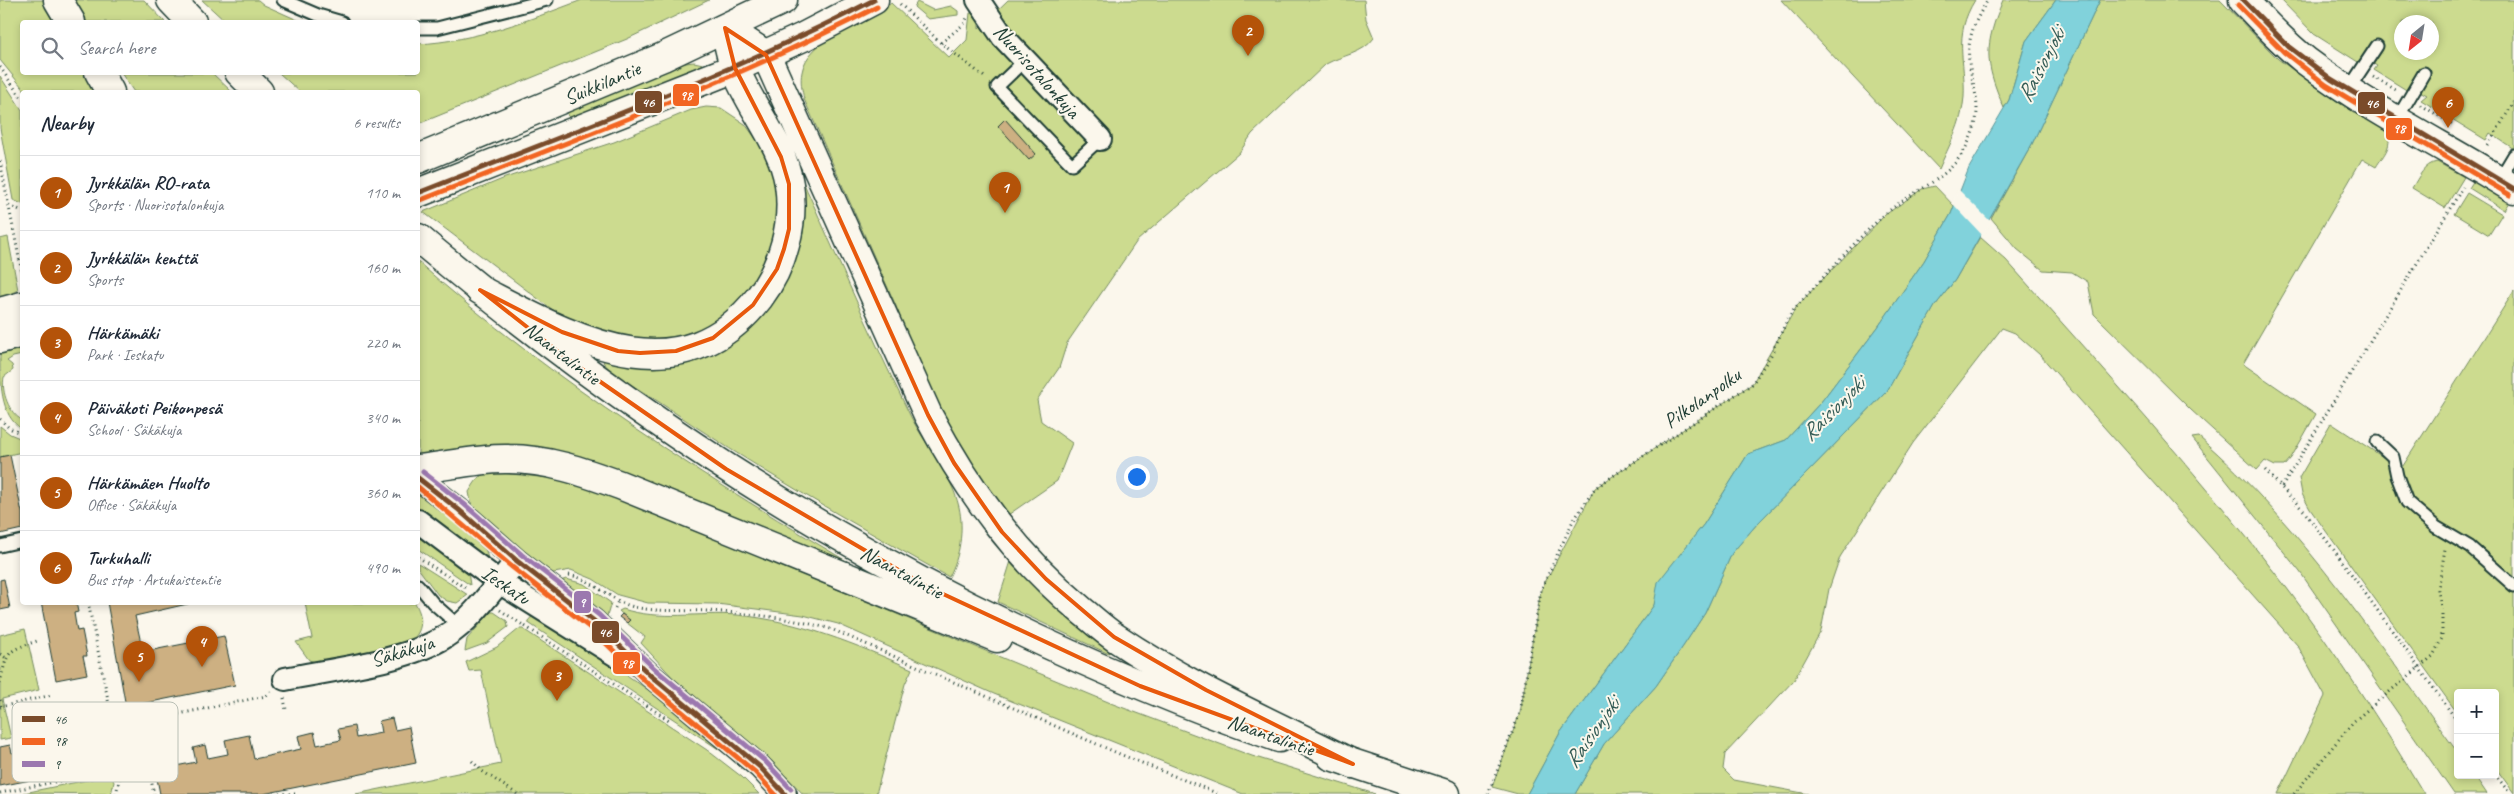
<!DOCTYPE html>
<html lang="en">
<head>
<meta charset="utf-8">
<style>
	body { margin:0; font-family:Caveat,sans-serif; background:#f2f2f3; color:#1f2937 }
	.controls { position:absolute; right:15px; bottom:15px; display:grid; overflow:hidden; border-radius:5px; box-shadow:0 2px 8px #0003 }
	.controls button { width:45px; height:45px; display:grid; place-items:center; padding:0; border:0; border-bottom:1px solid #e0e1e3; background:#fff; color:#1f2937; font:25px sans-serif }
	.compass { position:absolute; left:2394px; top:15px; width:45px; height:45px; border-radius:50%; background:#fff; box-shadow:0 2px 8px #0003; rotate:210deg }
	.you { position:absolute; left:1136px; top:476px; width:18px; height:18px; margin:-12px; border:4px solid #fff; border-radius:50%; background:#1a73e8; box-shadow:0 0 0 8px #1a73e833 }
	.badge { display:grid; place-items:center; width:32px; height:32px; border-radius:50%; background:#b45309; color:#fff; font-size:16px; font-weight:700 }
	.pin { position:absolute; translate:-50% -41px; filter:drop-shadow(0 1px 2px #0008) }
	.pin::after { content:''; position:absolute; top:26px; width:18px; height:15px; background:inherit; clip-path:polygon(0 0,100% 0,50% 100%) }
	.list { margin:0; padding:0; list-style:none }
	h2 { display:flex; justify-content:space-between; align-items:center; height:65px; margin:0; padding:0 20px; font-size:21px }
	h2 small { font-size:16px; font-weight:400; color:#747a83 }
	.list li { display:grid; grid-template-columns:32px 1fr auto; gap:15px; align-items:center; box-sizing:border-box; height:75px; padding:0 20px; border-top:1px solid #e0e1e3 }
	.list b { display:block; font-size:19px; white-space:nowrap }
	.list p { margin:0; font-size:16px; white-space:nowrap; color:#747a83 }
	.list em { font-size:16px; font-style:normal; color:#747a83 }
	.icon { flex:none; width:28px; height:28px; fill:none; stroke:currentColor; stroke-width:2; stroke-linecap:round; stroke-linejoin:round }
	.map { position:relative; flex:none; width:2514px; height:794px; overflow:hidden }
	.search { position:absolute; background:#fff; box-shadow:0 2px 8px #0003; left:20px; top:20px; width:400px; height:55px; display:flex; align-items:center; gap:12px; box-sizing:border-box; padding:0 18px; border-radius:5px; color:#747a83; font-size:19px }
	.panel { position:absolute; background:#fff; box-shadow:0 2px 8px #0003; left:20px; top:90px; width:400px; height:515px; border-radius:5px }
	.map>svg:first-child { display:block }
</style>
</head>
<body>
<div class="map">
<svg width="2514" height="794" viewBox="0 0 2514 794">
	<rect width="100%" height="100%" fill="#fbf7ec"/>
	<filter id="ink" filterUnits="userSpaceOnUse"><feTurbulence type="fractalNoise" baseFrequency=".02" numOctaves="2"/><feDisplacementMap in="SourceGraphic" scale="10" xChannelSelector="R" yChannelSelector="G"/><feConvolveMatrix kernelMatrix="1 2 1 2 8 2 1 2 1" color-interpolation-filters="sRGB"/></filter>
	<g filter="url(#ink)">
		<path fill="#ccdb8f" stroke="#768c62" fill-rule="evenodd" d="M0 0H49L61 22H22V72L86 73 96 92H26L0 60Z
			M72 0H144L165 22H87Z
			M202 0H258L264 5 302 22H226Z
			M582 0H709L627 39 418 124V92H300L279 73 418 72V44C475 41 529 20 582 0Z
			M1008 0H1364L1366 19 1374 38C1363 54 1342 55 1326 64L1252 134 1239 153 1137 241 1067 343 1059 368 1037 400 1041 421 1072 443 1057 481 1005 517 972 478 922 380 896 306 804 99C802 90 800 81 802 72 807 40 865 18 891 3L949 58 967 40 970 13H974L979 19V28Z
			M1781 0H1975C1952 37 1966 60 1964 97 1962 124 1949 145 1939 169Z
			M2003 0H2056L2026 41 2009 100 2004 108C1984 62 1984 46 2003 0Z
			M2100 0H2220L2278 59 2341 104 2386 130C2394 145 2384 154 2376 167L2362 159 2243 364 2316 414 2291 458 2284 466H2275L2265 461 2257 470 2191 410 2094 314 2088 282 2072 272 2043 270 2017 249 1991 218 2032 144Z
			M2281 0H2514V149L2490 133 2486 140 2421 100 2427 95 2410 86 2408 91 2374 70 2377 66 2362 57 2358 62 2314 34ZM2402 22H2432V52H2402Z
			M917 2 933 10 951 6 958 11V15L928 19 914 7Z
			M694 62 703 64V66L570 119 567 112 678 64Z
			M121 73H212L232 92H134Z
			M0 76 22 110V204L13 200 0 128Z
			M706 107 721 108 745 124 765 151 776 182 779 223 763 277 713 325 680 337 634 343 571 321 553 310 423 212 505 178 614 142 691 110Z
			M793 159C831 243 867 328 908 411 923 443 951 472 959 507 964 530 960 556 949 577 850 522 752 466 659 402 644 392 613 376 603 362L606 358 657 360 787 277 803 233V211Z
			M2437 162 2464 177 2445 208 2412 188C2419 177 2424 164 2437 162Z
			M2474 180 2509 202 2504 210 2469 188Z
			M1935 186 1954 206 1951 214 1924 261 1878 327 1821 402 1786 440 1748 454 1704 524 1664 575 1654 605 1560 733 1527 794H1518L1492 787 1520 713 1541 590 1595 488 1752 384 1797 306 1885 215 1922 189Z
			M2467 193 2502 214 2489 235 2454 214Z
			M8 237 18 290 0 299V239Z
			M1980 237 2006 260C2101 367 2198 473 2286 587 2336 653 2382 723 2424 794H2278L2325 696 2298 646 2040 355 2015 333 2002 328 1913 443 1840 557 1829 589 1821 631 1794 680 1725 754 1723 769 1734 780 1808 794H1575L1604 744 1656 686 1684 645 1705 613 1732 553 1757 524 1887 391 1935 306 1955 280Z
			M418 262C554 383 709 480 865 572L609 470 418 455Z
			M2514 291V793L2495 767V693H2458V714L2310 509 2302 494 2299 478 2331 423 2401 469Z
			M22 349V355L13 357 7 361 12 365 13 370 4 377C1 392 9 413 22 420V429C0 416 0 381 0 353Z
			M0 426 10 434 22 439V452L0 457Z
			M2199 437C2303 527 2378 643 2458 753V775H2474L2487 794H2454L2300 572 2192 438Z
			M501 473 549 478 599 490 1113 704 1252 756 1375 794H1243L994 694 838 624 803 615 717 604 648 603 618 595 593 579 571 570 548 574 473 512 469 492 474 484 479 477 486 474Z
			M418 485 485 547 489 563 418 512Z
			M418 527 468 572 470 585 418 549Z
			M1012 558 1112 650V652L1107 653 998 602Z
			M418 563 468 595 457 603 447 601 438 595 418 568Z
			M566 579 584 584 611 603 607 616 589 606 558 582Z
			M305 603H415C422 614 424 629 413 639 397 652 340 659 318 663L309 660 296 642 312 638Z
			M623 609C659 621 700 612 737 615 800 621 855 644 912 669L905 684 876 794H803L772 761 675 680 641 643 645 637 627 623 629 620 619 611Z
			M491 612H494L507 621 508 627 487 643 465 651 467 639Z
			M536 612 654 694 729 756 527 622Z
			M25 629 39 690 2 699 11 738 0 740V635Z
			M519 629H523L707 750 742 777 759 794H356L501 764 481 670 469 671 466 662 497 647Z
			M111 775 114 782 111 794 24 793Z"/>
		<path fill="#81d2db" stroke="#5a9698" d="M2056 0H2100L2032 144 1955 280 1935 306 1887 391 1757 524 1732 553 1705 613 1684 645 1656 686 1604 744 1575 794H1527L1560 733 1654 605 1658 582 1704 524 1748 454 1786 440 1821 402 1878 327 1924 261 1951 214 1969 168 2009 100 2026 41Z"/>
		<path fill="#fbf7ec" d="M1958 189 1991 222 1983 236 1952 203Z"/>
		<path fill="#cdb082" stroke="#1f3d34" d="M1005 119 1036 154 1029 160 998 126Z
			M10 455 22 513V529L0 534V457Z
			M4 579 10 608 0 610V580Z
			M41 602H76L78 612 74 613 77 631 82 630 87 656H83L87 674 56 680Z
			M107 602H196L135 616 143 652 224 636 235 685 126 707Z
			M622 614 630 620 627 623 619 617Z
			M392 718 395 730 409 727 416 763 263 794H160L153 758 168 755 171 767 196 762 193 748 205 745 208 758 228 754 225 740 249 735 254 759 301 749 298 736 314 732 317 745 341 740 338 729 354 726 356 738 381 733 379 721Z
			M104 728 111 764 0 786V747L10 745 12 753 32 749 31 742 51 738 52 745 83 738 82 732Z"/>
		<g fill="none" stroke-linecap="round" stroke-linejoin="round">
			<defs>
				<path id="service" d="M283 0 318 15 342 22
					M418 28H437L547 0
					M1024 61 997 87 1072 165 1100 139
					M2348 90 2377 46
					M2397 119 2424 73
					M2499 180 2514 155
					M2377 442 2393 457 2397 476 2407 502 2436 527 2470 547 2514 586
					M0 546 22 541
					M418 585 433 603 459 626"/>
				<path id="minor" d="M978 0 1003 37 1100 139
					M418 478 459 510 517 561 594 621 650 675 760 767 785 794
					M418 521 499 582 619 657
					M285 679C333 669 406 662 446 636 469 622 492 591 509 570"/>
				<path id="tertiary" d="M2243 0C2263 21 2283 43 2306 61 2371 110 2445 146 2514 189"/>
				<path id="secondary" d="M171 0 192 22
					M239 72 259 92
					M418 238C679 458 955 624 1279 738
					M418 469C448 466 479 458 509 459 548 459 584 472 620 485L997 638
					M1331 756 1446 794"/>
				<path id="primary" d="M58 0 71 22
					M725 28 766 55 928 415C968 490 1015 555 1081 610 1092 619 1104 630 1116 638 1190 688 1274 724 1353 764
					M99 72 110 92
					M418 159 663 57 783 0
					M418 193 735 68 803 37 874 0
					M480 290C570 336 678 401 759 298 783 266 795 224 789 184 782 141 750 108 735 68 730 56 728 41 725 28
					M0 312 22 306
					M0 339 22 333"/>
			</defs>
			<use href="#service" stroke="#1f3d34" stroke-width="15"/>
			<use href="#minor" stroke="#1f3d34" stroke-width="26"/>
			<use href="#tertiary" stroke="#1f3d34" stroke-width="31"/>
			<use href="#secondary" stroke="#1f3d34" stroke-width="31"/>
			<use href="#primary" stroke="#1f3d34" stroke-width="31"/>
			<path stroke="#1f3d34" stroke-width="3" stroke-dasharray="1 4" stroke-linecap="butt" d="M900 4 941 43 987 79
				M941 43 965 23 967 18
				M0 67 22 99
				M2373 77 2398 91
				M2421 105 2454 125
				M2488 145 2514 102
				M0 161 22 273
				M9 205 22 211
				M0 419 9 428 22 434
				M2265 470 2303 510 2334 550 2458 722
				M2282 487 2463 187
				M418 557 467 589
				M569 575C593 579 610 601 634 607 656 612 683 610 706 611 749 613 790 618 831 629L1122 755 1219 794
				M88 602 122 768 116 794
				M615 608 618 601
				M500 610 669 720
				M0 654 6 658
				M0 683C8 649 7 651 40 640
				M284 698 286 710
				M0 700 1 706
				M0 707 52 695
				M115 727 266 696 272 691
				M472 761 482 771 517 794
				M121 762 135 759
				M150 774 154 794
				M2495 774 2510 794
				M0 793 122 768
				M274 794H298
				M1488 794 1520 713 1541 590 1572 523 1595 488 1752 384 1771 355 1789 316 1797 306C1825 276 1853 243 1884 215 1921 183 1957 181 1974 128 1981 107 1974 89 1970 68 1965 43 1974 21 1988 0
				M2294 794 2354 721 2433 656 2442 638V613L2438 590 2445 549"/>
			<use href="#service" stroke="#fbf7ec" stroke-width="11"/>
			<use href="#minor" stroke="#fbf7ec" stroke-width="22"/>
			<use href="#tertiary" stroke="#fbf7ec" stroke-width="28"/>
			<use href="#secondary" stroke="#fbf7ec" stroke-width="28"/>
			<use href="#primary" stroke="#fbf7ec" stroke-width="28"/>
			<defs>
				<path id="bus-1" d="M2243 0 2289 47 2331 79 2514 189
					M418 193C572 132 727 76 874 0
					M418 478 459 510 517 561 594 621 650 675 760 767 785 794"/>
				<path id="bus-2" d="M2238 5 2284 52 2326 85 2510 195
					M421 200C575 139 730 83 877 7
					M418 487 512 567 589 627 645 681 755 772 775 794"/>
				<path id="bus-3" d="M423 472 464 504 522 555 599 615 655 669 765 761 791 789"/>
			</defs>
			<use href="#bus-1" stroke="#fbf7ec" stroke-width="9"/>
			<use href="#bus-2" stroke="#fbf7ec" stroke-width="9"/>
			<use href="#bus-3" stroke="#fbf7ec" stroke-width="9"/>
			<use href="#bus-1" stroke="#7a4b2a" stroke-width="5"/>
			<use href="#bus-2" stroke="#f26522" stroke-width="5"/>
			<use href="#bus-3" stroke="#9c78af" stroke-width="5"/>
		</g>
	</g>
	<path fill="none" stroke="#e8590c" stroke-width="4" stroke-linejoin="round" d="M725 28 766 55 928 415 954 463 1002 532 1046 579 1114 637 1206 690 1353 764 1140 686 926 586 726 469 569 360 480 290 562 332 618 351 640 353 676 351 713 338 753 305 777 269 784 249 789 229V184L781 157 735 68Z"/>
	<g text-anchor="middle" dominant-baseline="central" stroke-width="4" stroke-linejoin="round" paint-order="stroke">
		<g font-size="21" fill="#1f3d34" stroke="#fbf7ec">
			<text transform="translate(1037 71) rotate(48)">Nuorisotalonkuja</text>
			<text transform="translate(602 83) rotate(-23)">Suikkilantie</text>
			<text transform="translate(562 353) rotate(37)">Naantalintie</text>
			<text transform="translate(1702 398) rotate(-35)">Pilkolanpolku</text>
			<text transform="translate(902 572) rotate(28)">Naantalintie</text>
			<text transform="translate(506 585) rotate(34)">Ieskatu</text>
			<text transform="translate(402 651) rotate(-17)">Säkäkuja</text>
			<text transform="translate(1271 735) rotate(19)">Naantalintie</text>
		</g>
		<g font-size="22" font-style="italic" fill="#335b55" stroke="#fbf7ec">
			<text transform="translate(2041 65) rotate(-63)">Raisionjoki</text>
			<text transform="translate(1833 409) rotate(-45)">Raisionjoki</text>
			<text transform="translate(1592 733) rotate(-55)">Raisionjoki</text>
		</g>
	</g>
	<rect x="12" y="702" width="166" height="80" rx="8" fill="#fbf7ec" stroke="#b9bfb5" stroke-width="1"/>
	<rect x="22" y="716" width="23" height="6" fill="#7a4b2a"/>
	<rect x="22" y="738" width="23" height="7" fill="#f26522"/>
	<rect x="22" y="761" width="23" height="6" fill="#9c78af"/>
	<g font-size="14" fill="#1f3d34">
		<text x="54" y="724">46</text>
		<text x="54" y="746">98</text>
		<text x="54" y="769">9</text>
	</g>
	<g stroke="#fbf7ec" stroke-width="2">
		<rect x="672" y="83" width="28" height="24" rx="5" fill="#f26522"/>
		<rect x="634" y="90" width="29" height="24" rx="5" fill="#7a4b2a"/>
		<rect x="2357" y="91" width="29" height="24" rx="5" fill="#7a4b2a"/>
		<rect x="2385" y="117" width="28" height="24" rx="5" fill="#f26522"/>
		<rect x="573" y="590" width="19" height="24" rx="5" fill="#9c78af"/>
		<rect x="591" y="620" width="29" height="24" rx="5" fill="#7a4b2a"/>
		<rect x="612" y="651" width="29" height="24" rx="5" fill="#f26522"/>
	</g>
	<g font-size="14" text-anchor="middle" font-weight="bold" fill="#fff">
		<text x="686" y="100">98</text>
		<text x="648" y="107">46</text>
		<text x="2372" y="108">46</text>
		<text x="2399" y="133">98</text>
		<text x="582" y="607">9</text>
		<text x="605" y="637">46</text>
		<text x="627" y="668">98</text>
	</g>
</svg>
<div class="controls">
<button>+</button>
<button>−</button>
</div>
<svg class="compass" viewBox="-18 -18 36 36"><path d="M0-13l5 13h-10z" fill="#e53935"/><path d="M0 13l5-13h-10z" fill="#747a83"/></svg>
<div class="you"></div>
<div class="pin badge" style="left:1005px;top:213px">1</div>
<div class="pin badge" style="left:1248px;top:56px">2</div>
<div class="pin badge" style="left:557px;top:701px">3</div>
<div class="pin badge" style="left:202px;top:667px">4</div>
<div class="pin badge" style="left:139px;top:682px">5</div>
<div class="pin badge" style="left:2448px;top:128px">6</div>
<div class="search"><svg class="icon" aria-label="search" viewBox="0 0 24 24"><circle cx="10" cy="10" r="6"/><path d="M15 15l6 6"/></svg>Search here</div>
<section class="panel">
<h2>Nearby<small>6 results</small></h2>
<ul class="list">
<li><span class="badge">1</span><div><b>Jyrkkälän RO-rata</b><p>Sports · Nuorisotalonkuja</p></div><em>110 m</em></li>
<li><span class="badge">2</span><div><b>Jyrkkälän kenttä</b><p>Sports</p></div><em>160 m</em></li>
<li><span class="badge">3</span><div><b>Härkämäki</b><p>Park · Ieskatu</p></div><em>220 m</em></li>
<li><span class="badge">4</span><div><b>Päiväkoti Peikonpesä</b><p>School · Säkäkuja</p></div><em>340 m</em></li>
<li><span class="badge">5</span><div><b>Härkämäen Huolto</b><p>Office · Säkäkuja</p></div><em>360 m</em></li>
<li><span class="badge">6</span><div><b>Turkuhalli</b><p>Bus stop · Artukaistentie</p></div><em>490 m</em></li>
</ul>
</section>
</div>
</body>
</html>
